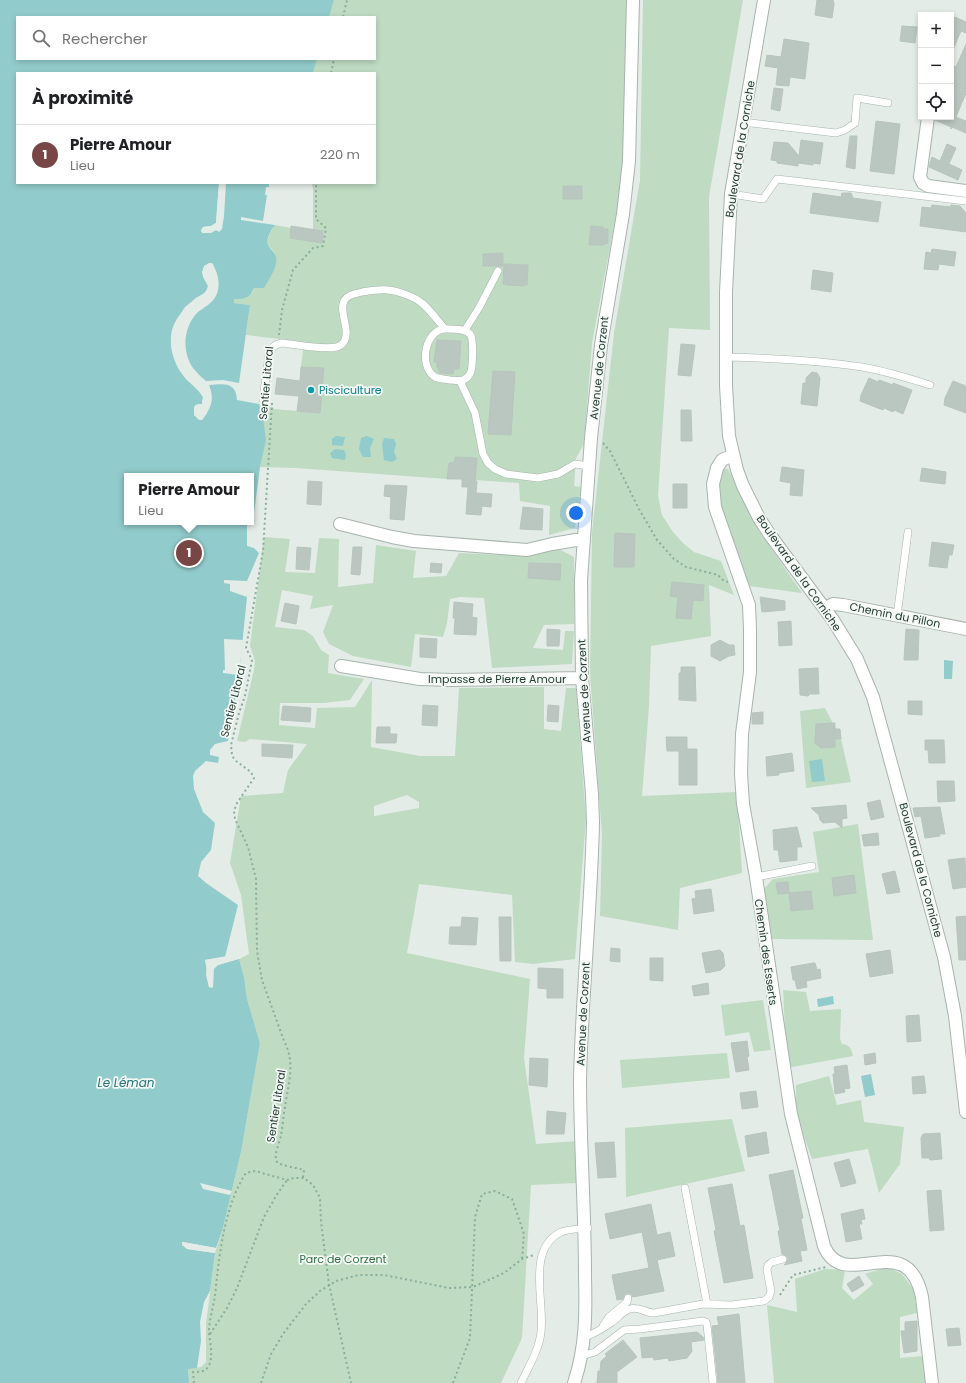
<!DOCTYPE html>
<html lang="fr">
<head>
<meta charset="utf-8">
<style>
	body { margin:0; font-family:Poppins,sans-serif; background:#f6f6f6; color:#202124 }
	.controls { position:absolute; right:12px; top:12px; display:grid; overflow:hidden; border-radius:0px; box-shadow:0 2px 6px #0003 }
	.controls button { width:36px; height:36px; display:grid; place-items:center; padding:0; border:0; border-bottom:1px solid #e0e0e0; background:#fff; color:#202124; font:20px sans-serif }
	.you { position:absolute; left:576px; top:513px; width:14px; height:14px; margin:-10px; border:3px solid #fff; border-radius:50%; background:#1a73e8; box-shadow:0 0 0 6px #1a73e833 }
	.badge { display:grid; place-items:center; width:26px; height:26px; border-radius:50%; background:#784644; color:#fff; font-size:13px; font-weight:700 }
	.pin { position:absolute; translate:-50% -50%; border:2px solid #fff; box-shadow:0 1px 4px #0006 }
	.popup { position:absolute; left:124px; top:473px; width:130px; height:52px; box-sizing:border-box; display:grid; place-content:center; border-radius:0px; background:#fff; filter:drop-shadow(0 1px 3px #0005); font-size:13px; white-space:nowrap; color:#757577 }
	.popup b { font-size:15px; color:#202124 }
	.popup::after { content:''; position:absolute; left:50%; top:100%; margin-left:-8px; border:8px solid transparent; border-top-color:#fff }
	.list { margin:0; padding:0; list-style:none }
	h2 { display:flex; justify-content:space-between; align-items:center; height:52px; margin:0; padding:0 16px; font-size:17px }
	h2 small { font-size:13px; font-weight:400; color:#757577 }
	.list li { display:grid; grid-template-columns:26px 1fr auto; gap:12px; align-items:center; box-sizing:border-box; height:60px; padding:0 16px; border-top:1px solid #e0e0e0 }
	.list b { display:block; font-size:15px; white-space:nowrap }
	.list p { margin:0; font-size:13px; white-space:nowrap; color:#757577 }
	.list em { font-size:13px; font-style:normal; color:#757577 }
	.icon { flex:none; width:22px; height:22px; fill:none; stroke:currentColor; stroke-width:2; stroke-linecap:round; stroke-linejoin:round }
	.map { position:relative; flex:none; width:966px; height:1383px; overflow:hidden }
	.search { position:absolute; background:#fff; box-shadow:0 2px 6px #0003; left:16px; top:16px; width:360px; height:44px; display:flex; align-items:center; gap:10px; box-sizing:border-box; padding:0 14px; border-radius:0px; color:#757577; font-size:15px }
	.panel { position:absolute; background:#fff; box-shadow:0 2px 6px #0003; left:16px; top:72px; width:360px; height:112px; border-radius:0px }
	.map>svg:first-child { display:block }
</style>
</head>
<body>
<div class="map">
<svg width="966" height="1383" viewBox="0 0 966 1383">
	<rect width="100%" height="100%" fill="#e4ece7"/>
	<path fill="#bfdbc2" fill-rule="evenodd" d="M334 0H629L623 178 592 343 584 444 576 458 574 486 581 487 575 528 549 535 550 506 520 501 519 483 461 479V475L477 458 456 457 455 462 449 463V460L447 479 296 468 260 467C265 441 267 430 259 404L273 407 274 409 320 413 324 369 301 367 304 342 246 335 250 305 234 303V298C240 299 247 297 252 293 253 292 253 289 255 287 262 278 274 275 276 262 279 245 257 252 275 225L291 228 290 238 322 242 323 231 313 229V188L311 183H375V73H313L317 59H375V17H329ZM504 264 528 265 527 285H524L523 286 506 285V284L503 283Z
		M643 0H743L709 197 710 330 669 328 658 496 662 515 673 532 684 544 694 552 721 561 734 595 709 585 711 636 651 646 649 707 642 796 737 792 742 873 680 888 678 930 600 916 602 835 590 673 592 533 614 333 640 180Z
		M720 469H728L759 531 802 593 748 586 719 505 718 488Z
		M264 537 290 539 285 572 315 573 319 538 339 539 338 587 373 583 376 545 416 551 413 578 446 576 459 553 530 556 557 548 574 557V624L544 625 533 648 563 650 565 631H574L572 664 492 668 484 598 460 597 450 599 447 623 443 637 415 634 411 667 353 656 329 644 323 632 333 605 310 609 313 596 282 590 275 627 304 630 313 636 321 650 329 655 328 673 364 679 350 700 324 703H280L279 725 315 728 317 708 355 707 372 680 371 747 420 756H455L459 688 544 687V729L561 731 566 688H576L586 818 575 959 533 964 515 962 512 895 419 884 407 953 530 979 524 1058 536 1144 578 1141V1183L531 1185 522 1338 501 1383H189L188 1369 201 1367 206 1362V1324L215 1253 223 1228 241 1152 260 1043 247 999 244 977 239 959 249 954 241 895 230 863 241 796 283 793 288 770 307 744 250 739 245 742 237 741 254 670 255 661 250 646ZM407 795 419 802V808L374 816V806Z
		M825 708 841 739 851 782 806 788 800 711Z
		M858 824 873 940 772 939 763 890 773 879 819 872 813 832Z
		M783 990 806 992 810 1011 841 1009 840 1039 842 1044C850 1045 851 1048 853 1056L787 1068Z
		M763 1000 771 1050 754 1052 749 1032 725 1036 721 1005Z
		M727 1053 730 1078 622 1088 620 1060Z
		M829 1076 837 1105 861 1100 864 1122 904 1127 900 1164 879 1193 868 1149 812 1159 796 1114V1085Z
		M732 1119 745 1171 626 1197 625 1128Z
		M887 1267 902 1274 914 1290 917 1313 900 1317V1358L923 1356 926 1383H774L767 1305 797 1312 795 1279 825 1269 845 1270 842 1288 854 1300 873 1284 865 1274Z"/>
	<path fill="#92cbcb" d="M0 0H334L329 17H17V59H317L313 73H17V183H219L216 223 211 226 203 227 201 232 216 230 219 232 222 229 224 216 226 183H269V187H266L265 195H267L263 221 241 217V220L275 225C270 232 264 241 270 248 272 251 275 253 276 256 279 265 268 281 264 288H254C250 298 245 299 234 299V303L250 305 239 383 223 380 206 381C201 377 197 373 193 368 182 352 183 329 196 314 200 310 204 308 208 305 223 294 220 276 212 263H209L202 272 208 286C206 294 202 294 196 298 192 301 189 306 185 309 183 312 179 315 177 319 166 335 171 359 182 374 188 383 198 388 203 397L202 404 195 405 194 415 202 420C211 408 215 400 209 385 223 384 236 381 237 400L259 404 263 417 266 440 260 467 253 521H251V476H127V522H247V546L254 548 259 553 247 581V597L239 675 228 741 215 744 210 750V755L219 757 218 763 206 761 195 771 193 776 194 789 203 812 215 823 211 850 201 862 198 876 206 883 238 905 225 957 205 960C207 969 207 978 209 987H213V968L218 965 239 959 244 977 247 999 260 1043 241 1152 223 1228 216 1248 183 1242 187 1249 215 1253 210 1291 204 1302 200 1322 201 1341 197 1368 188 1369 189 1383H0Z
		M336 436 345 437 343 446 332 445V439Z
		M367 436 374 439 370 448 371 457H363L359 449 361 438Z
		M384 438 394 439 396 444 394 452 397 459 392 462 384 460 382 444Z
		M335 449 344 450 346 455 345 460 332 458 330 453Z
		M944 660 953 661 952 679H944Z
		M822 759 825 781 812 782 809 761Z
		M833 996 834 1004 818 1007 817 999Z
		M871 1074 875 1095 865 1097 861 1076Z"/>
	<path fill="#e4ece7" d="M219 183H221L220 215 218 224 212 228 204 229 203 230 210 231 216 228V230L211 233H202L201 230 203 227 211 226 216 223Z
		M209 263 213 264 214 270H212L210 265 207 266 204 272 205 276 210 286 209 290 205 296 197 300 187 308 179 320 176 326 173 345 175 354 183 372 198 387 205 396 203 405 196 408V415L201 418 205 413H207L202 420H199L194 415V407L198 404H202L203 397 197 388 182 373 173 355 171 345 174 326 177 319 185 307 196 298 203 295 207 290 208 286 203 277 202 272 204 266Z
		M224 580 247 581V597L230 591V584L224 583Z
		M224 639 243 640 239 675 223 673V670H225Z
		M227 956 225 959 208 961 209 967 208 975 211 986 212 980V967L218 963 239 957 241 958 218 965 214 969 213 987 211 988 209 987 206 975 207 967 205 960Z
		M200 1183 232 1191 230 1195 203 1189Z
		M182 1242 216 1248V1250L185 1245 188 1247 215 1251V1253L187 1249 182 1245Z"/>
	<path fill="#bac7c0" stroke="#b7c5bd" d="M817 0H833L834 4 832 18 815 15Z
		M955 17 966 22V33L961 31 951 54V28Z
		M902 26 917 27 915 43 900 41Z
		M784 39 809 43 805 79 790 77 789 86 776 85 778 68 765 66 767 55 781 57Z
		M966 44V93L956 117 966 121V133L952 127 951 129V127L935 120V117H951V65L956 67Z
		M774 88 783 89 780 111 771 109Z
		M876 121 900 124 894 174 870 171Z
		M850 136H857L855 169 846 167Z
		M801 140 823 143 820 164 813 163V165L798 163V166L777 163V161L771 160 774 142 788 143 799 156Z
		M947 144 956 148 949 164 962 170 958 180 929 167 932 157 940 161Z
		M563 186H582V199H563Z
		M813 193 841 197 842 193H851L853 198 881 202 878 222 810 213Z
		M932 205 951 207V205L960 206 966 213V232L920 226 922 207 931 208Z
		M291 226 323 231 322 243 290 238Z
		M591 226 603 227V229H608V243L602 245H589Z
		M932 249 956 252 954 266 939 264 938 270 924 269 926 252 931 253Z
		M503 253V266H483V254Z
		M504 264 528 265 527 285H524V286L506 285V284H503Z
		M813 270 833 273 831 292 811 289Z
		M437 340 461 341 459 369H454L453 374 439 373V368H437V363L434 362Z
		M681 344 695 345 691 376 678 375Z
		M301 367 324 368 320 413 297 411 299 396 275 394 277 378 300 381Z
		M493 371 515 372 511 435 488 434Z
		M812 372 817 373 820 378 817 406 801 404 803 383H806V378Z
		M869 378 878 382 879 380 893 385V383L912 390 903 414 894 410 893 412 884 408 883 410 860 401 861 395Z
		M953 381 966 386V413L944 405 945 398Z
		M681 410H691L692 441H681Z
		M455 457 477 458 475 481H477L476 493 492 494 491 507 482 506 481 515 466 514 468 487H462V479H447L449 463 455 462Z
		M782 467 804 470 802 496 790 495 791 483 780 481Z
		M922 468 946 472 945 484 920 481Z
		M308 481 322 482 321 505 307 504Z
		M673 484H687V508H673Z
		M385 485 407 486 404 520 390 519 391 497 384 496Z
		M523 507 543 509 542 530 520 529Z
		M615 533 635 534 634 567H614Z
		M932 542 954 545 952 555H949L947 568 929 566Z
		M297 547 311 548 309 570 296 569Z
		M353 547H362L360 575 351 574Z
		M431 563 442 564 441 573 430 572Z
		M529 563 561 564 560 580 528 578Z
		M672 582 704 585 703 601 693 600 691 619 676 618 678 597 670 596Z
		M760 597 785 601V610L762 612Z
		M454 602 473 604 472 617 477 618 476 635 454 634 455 618H453Z
		M285 603 299 606 296 624 281 621Z
		M791 621 792 645 779 646 778 622Z
		M547 629 560 630 559 646H547Z
		M906 629 919 630 918 660H904Z
		M420 638 437 639 436 658 420 657Z
		M720 640 729 645H734L735 655 729 656 720 661 711 656V645Z
		M681 667H695L696 701 679 700V673H681Z
		M818 668 819 694H810L808 696 800 695 799 669Z
		M908 701H922V715L908 714Z
		M423 705 438 706 437 726 422 725Z
		M548 705 559 706 558 722 547 721Z
		M283 706 311 708 310 722 281 720Z
		M763 712V724H752V713Z
		M835 723V729H840L841 739H835V747L821 748 815 743 816 724Z
		M377 727H390V734H397L396 743H376Z
		M666 737H687V749H697V785H679V751H667Z
		M925 740H944L945 763H929L928 750H925Z
		M262 744 293 745 292 758 262 756Z
		M792 753 794 771 779 773V775L767 776 766 757Z
		M937 781H954L955 801 938 802Z
		M880 800 884 817 871 820 867 803Z
		M846 805 847 818 842 819V828L835 822 823 823 820 820 819 815 811 808Z
		M940 807 945 834H939L940 836 925 838 921 816 915 817 913 808Z
		M797 827 802 847H797V860L780 862 778 850H774L773 830Z
		M878 833 879 845 864 846 862 835Z
		M965 858 966 887 953 889 948 860Z
		M895 871 900 892 887 894 882 874Z
		M854 875 856 893 834 896 832 878Z
		M788 882 789 893 778 894 776 883Z
		M711 889 714 911 694 914 692 899 696 898 695 891Z
		M811 891 813 909 791 911 789 893Z
		M966 916V960H959L956 917Z
		M462 917 478 918 476 945 449 944 450 927H461Z
		M499 917H511V961H500Z
		M611 948 620 949V962L610 961Z
		M720 950 723 953 725 966 721 970 706 973 702 953Z
		M890 950 893 973 870 977 866 954Z
		M650 958H663V981L650 980Z
		M813 963H815L817 970 820 969 821 978 806 981 807 987 797 989 795 980H793L791 967Z
		M538 968 563 969V998H547V989L538 988Z
		M708 983 709 994 694 996 692 986Z
		M919 1015 921 1041 907 1042 906 1016Z
		M747 1041 749 1056 747 1057 749 1070 736 1072 731 1043Z
		M875 1053 876 1063 865 1065 864 1055Z
		M530 1058 548 1059 547 1087 529 1085Z
		M847 1065 850 1088 844 1089 845 1092 835 1094 833 1074H835L834 1067Z
		M924 1076 926 1093 913 1094 912 1077Z
		M756 1091 758 1107 742 1109 740 1093Z
		M547 1111 566 1113 564 1134H546Z
		M766 1132 769 1153 748 1157 745 1136Z
		M940 1133 942 1159 930 1160 929 1158H922L921 1138 923 1134Z
		M614 1142 616 1177 598 1178 595 1143Z
		M849 1159 856 1183 841 1187 834 1163Z
		M793 1170 803 1218 801 1219 807 1250 800 1251 802 1261 784 1265 787 1262 788 1258 786 1255 782 1254 778 1231H780L769 1175Z
		M732 1184 740 1226 744 1225 753 1278 724 1283 714 1231 716 1230 708 1188Z
		M941 1190 944 1230 930 1231 927 1191Z
		M651 1204 657 1235 670 1232 675 1256 657 1260 664 1291 633 1297 631 1294 627 1293 624 1295 623 1299 617 1300 612 1275 649 1268 642 1232 610 1239 605 1214Z
		M863 1209 865 1219 861 1220 862 1224H859L862 1239 846 1242 841 1214Z
		M859 1276 864 1285 852 1292 847 1284Z
		M739 1314 745 1383H718L712 1326 719 1325 717 1317Z
		M917 1321V1351L904 1353 901 1331H905V1322Z
		M959 1328 961 1345 948 1346 946 1329Z
		M697 1332 703 1337 704 1340 691 1342 692 1351 687 1358 669 1361 668 1358 654 1360 653 1357 642 1358 640 1338Z
		M623 1340 637 1357 617 1372V1383H597L598 1371H600L601 1361 607 1356 605 1354Z"/>
	<g fill="none" stroke-linecap="round" stroke-linejoin="round">
		<defs>
			<path id="service" d="M742 122 836 133 845 130 855 123 857 98 888 103
				M731 194 763 199 777 179 966 201
				M465 330 480 306 498 271
				M726 357C771 358 818 360 862 367 885 371 908 378 930 385
				M460 381 475 413 483 454 488 463 495 469 506 474 538 478 558 474 575 464 589 466
				M263 399 269 354C271 347 275 344 282 343 294 344 333 352 341 345 354 334 338 314 344 301 348 294 355 294 362 292 380 289 390 288 407 295 413 297 418 300 423 304 431 311 438 321 445 329 452 329 464 328 470 334 474 339 473 368 470 374 468 377 466 379 463 380 458 381 454 380 450 380 445 379 439 379 435 377 418 366 425 330 445 329
				M897 616 908 532
				M756 877 812 866
				M685 1188 707 1304
				M603 1326 609 1317 627 1302 628 1298
				M585 1337C595 1333 604 1328 612 1322 618 1318 623 1311 630 1309 638 1306 646 1313 654 1313L703 1304 731 1305 764 1301 769 1297 771 1291 767 1270 768 1265 772 1262 783 1259
				M582 1356 595 1352 624 1330 640 1329 703 1321 706 1322 707 1325 713 1383
				M521 1383C529 1366 539 1350 541 1332 545 1302 526 1249 561 1232 569 1229 579 1229 588 1228"/>
			<path id="minor" d="M928 117 920 177 923 183 928 186 966 191
				M733 455 722 460 717 468 713 484 715 507 749 605 750 629V672L742 734 741 774 743 804 756 877 791 1114 824 1246C844 1295 907 1225 922 1297L932 1383
				M340 524 392 537 414 541 527 550 552 544 576 540 584 541
				M825 608 833 604 843 605 966 629
				M341 666 420 679 452 680 582 678
				M574 1383C586 1348 586 1312 585 1276 585 1210 580 1145 580 1079 582 994 591 908 593 823L592 794 582 678 581 580 591 438 601 345 623 214 629 161 633 0"/>
			<path id="tertiary" d="M764 0 731 194 726 292V386L729 436 737 470 743 486 759 518 770 535 833 620 857 659 873 697 944 957 955 1016 966 1112"/>
		</defs>
		<use href="#service" stroke="#a7b4ad" stroke-width="8"/>
		<use href="#minor" stroke="#a7b4ad" stroke-width="14"/>
		<use href="#tertiary" stroke="#a7b4ad" stroke-width="14"/>
		<path stroke="#88ad9b" stroke-width="2" stroke-dasharray="2 3" stroke-linecap="butt" d="M343 17 347 0
			M331 73 334 59
			M279 335 282 310 293 270 313 248 323 246 326 228 316 219V183
			M272 403 263 551 246 648 252 660 245 696 239 713 231 745 232 756 236 761 251 772 254 778 237 803 234 811 235 819 248 847 256 879 257 951 262 980 284 1041C296 1062 288 1085 285 1107 283 1116 283 1126 281 1135 280 1142 273 1155 277 1162 281 1166 298 1168 304 1170L303 1178
			M603 443 610 451 639 509 657 540 674 559 686 567 718 575 724 581 728 582
			M780 1295 793 1275 826 1267
			M210 1334 227 1308 237 1288 264 1217 276 1196 287 1180
			M194 1383 193 1372C200 1372 206 1372 209 1365 214 1355 209 1340 209 1329 210 1318 213 1307 215 1296 219 1257 224 1206 246 1173L255 1171 287 1180 294 1178H304L313 1185 320 1198 321 1222 329 1284 351 1383
			M261 1383 271 1354 283 1334 306 1304 320 1291 336 1281 359 1275H384L449 1288 473 1287 504 1273 522 1259 534 1255
			M453 1383 470 1338 475 1217 482 1194 495 1191 512 1199 524 1234 522 1259"/>
		<use href="#service" stroke="#fff" stroke-width="7"/>
		<use href="#minor" stroke="#fff" stroke-width="12"/>
		<use href="#tertiary" stroke="#fff" stroke-width="12"/>
	</g>
	<circle fill="#0f9aa8" stroke="#f4f9f6" stroke-width="1.5" cx="311" cy="390" r="4"/>
	<g text-anchor="middle" dominant-baseline="central" stroke-width="3.5" stroke-linejoin="round" paint-order="stroke">
		<g font-size="11" fill="#253c32" stroke="#f4f9f6">
			<text transform="translate(740 149) rotate(-81)">Boulevard de la Corniche</text>
			<text transform="translate(599 368) rotate(-84)">Avenue de Corzent</text>
			<text transform="translate(266 383) rotate(-85)">Sentier Litoral</text>
			<text transform="translate(799 573) rotate(55)">Boulevard de la Corniche</text>
			<text transform="translate(895 615) rotate(11)">Chemin du Pillon</text>
			<text x="497" y="679">Impasse de Pierre Amour</text>
			<text transform="translate(584 691) rotate(-93)">Avenue de Corzent</text>
			<text transform="translate(233 701) rotate(-76)">Sentier Litoral</text>
			<text transform="translate(921 870) rotate(75)">Boulevard de la Corniche</text>
			<text transform="translate(766 952) rotate(82)">Chemin des Esserts</text>
			<text transform="translate(583 1014) rotate(-87)">Avenue de Corzent</text>
			<text transform="translate(276 1106) rotate(-81)">Sentier Litoral</text>
		</g>
		<g font-size="11" fill="#0d838f" stroke="#f4f9f6" text-anchor="start">
			<text x="319" y="390">Pisciculture</text>
		</g>
		<g font-size="11" fill="#336f41" stroke="#f4f9f6">
			<text x="343" y="1259">Parc de Corzent</text>
		</g>
		<g font-size="12" font-style="italic" fill="#257272" stroke="#f4f9f6">
			<text x="126" y="1082">Le Léman</text>
		</g>
	</g>
</svg>
<div class="controls">
<button>+</button>
<button>−</button>
<button><svg class="icon" aria-label="locate" viewBox="0 0 24 24"><circle cx="12" cy="12" r="6"/><path d="M12 2v4M12 18v4M2 12h4M18 12h4"/></svg></button>
</div>
<div class="you"></div>
<div class="pin badge" style="left:189px;top:553px">1</div>
<div class="popup"><b>Pierre Amour</b>Lieu</div>
<div class="search"><svg class="icon" aria-label="search" viewBox="0 0 24 24"><circle cx="10" cy="10" r="6"/><path d="M15 15l6 6"/></svg>Rechercher</div>
<section class="panel">
<h2>À proximité<small></small></h2>
<ul class="list">
<li><span class="badge">1</span><div><b>Pierre Amour</b><p>Lieu</p></div><em>220 m</em></li>
</ul>
</section>
</div>
</body>
</html>
